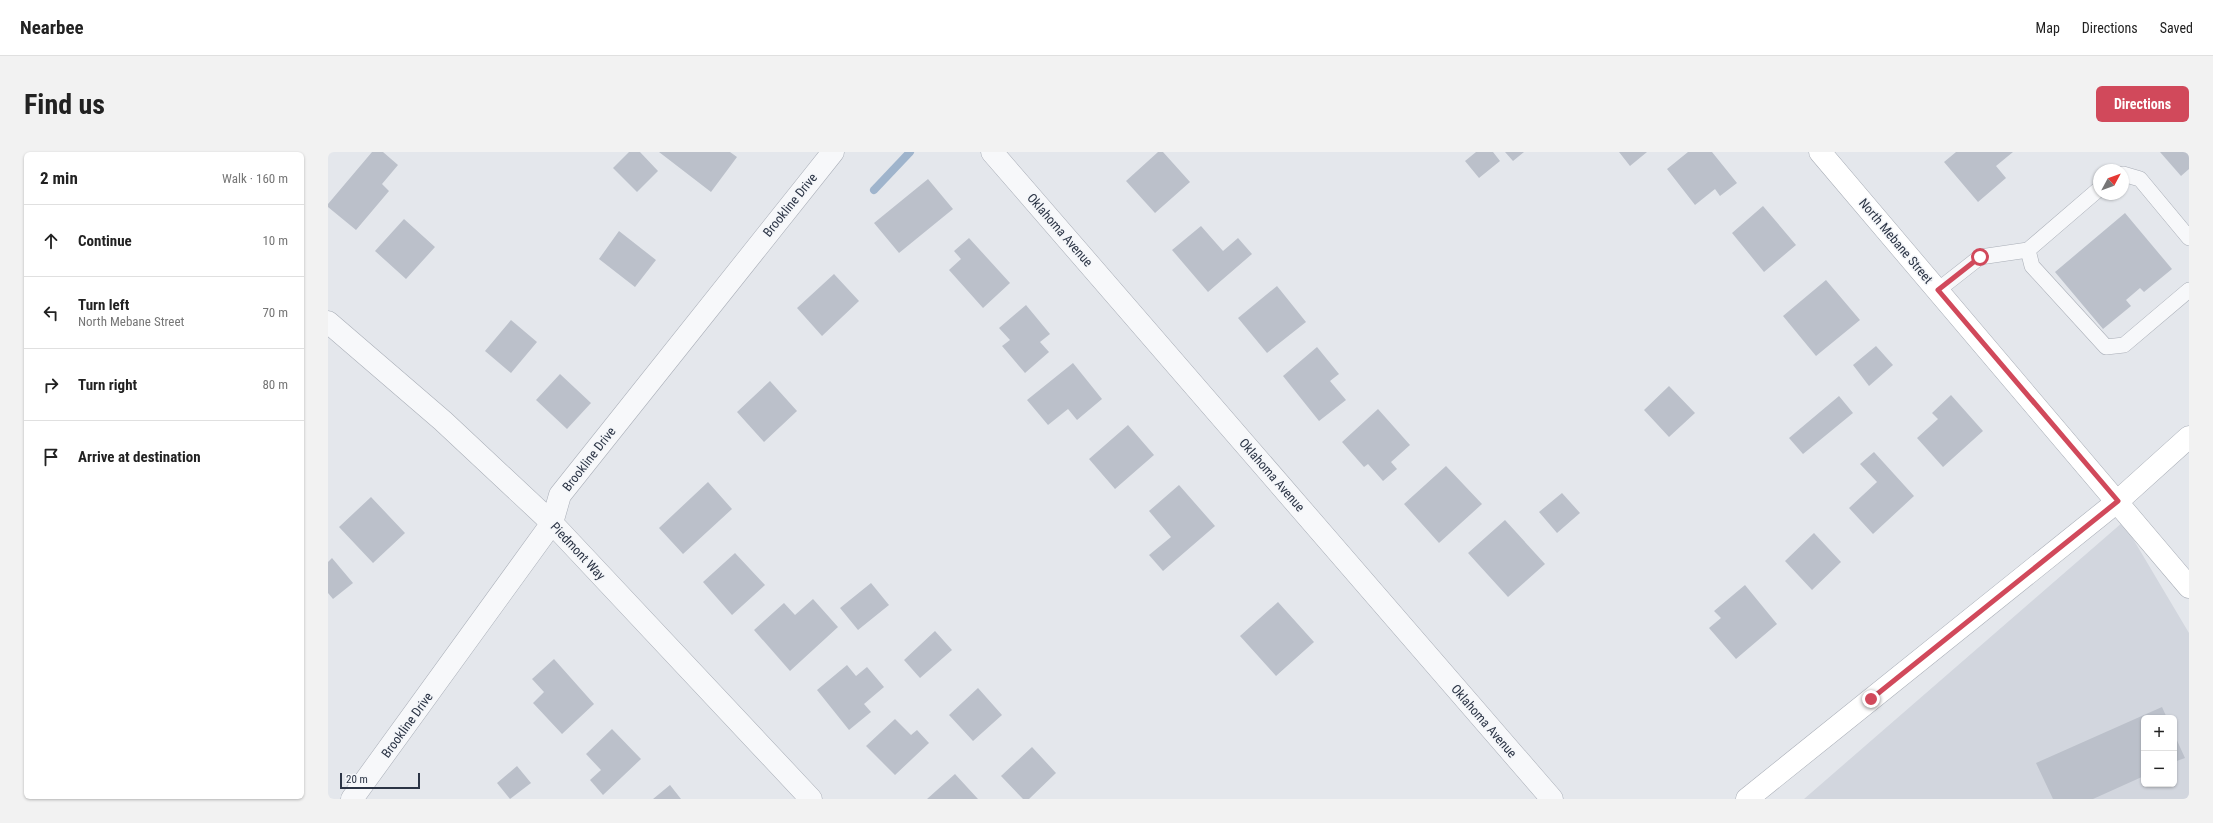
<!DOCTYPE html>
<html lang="en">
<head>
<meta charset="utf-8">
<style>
	body { margin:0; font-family:"Roboto Condensed",sans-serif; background:#f2f2f2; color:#222 }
	.controls { position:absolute; right:12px; bottom:12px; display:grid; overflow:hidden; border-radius:6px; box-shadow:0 1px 3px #0004 }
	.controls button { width:36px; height:36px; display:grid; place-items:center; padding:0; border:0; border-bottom:1px solid #e0e0e0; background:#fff; color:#222; font:20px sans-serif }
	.compass { position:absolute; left:1765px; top:12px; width:36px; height:36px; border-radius:50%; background:#fff; box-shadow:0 1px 3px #0004; rotate:49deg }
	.scale { position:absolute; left:12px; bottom:10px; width:80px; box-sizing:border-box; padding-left:4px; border:2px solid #2b3445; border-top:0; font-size:11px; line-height:14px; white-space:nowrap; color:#2b3445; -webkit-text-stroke:3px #f4f6f9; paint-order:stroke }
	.stop { position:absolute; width:12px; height:12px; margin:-9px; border:3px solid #d1495b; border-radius:50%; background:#fff }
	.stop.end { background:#d1495b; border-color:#fff; box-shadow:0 1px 4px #0008 }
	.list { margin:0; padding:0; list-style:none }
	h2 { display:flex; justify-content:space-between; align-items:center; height:52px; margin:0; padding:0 16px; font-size:17px }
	h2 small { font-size:13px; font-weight:400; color:#767676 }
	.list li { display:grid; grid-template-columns:26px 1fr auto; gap:12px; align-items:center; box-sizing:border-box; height:72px; padding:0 16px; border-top:1px solid #e0e0e0 }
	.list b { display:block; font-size:15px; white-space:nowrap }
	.list p { margin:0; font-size:13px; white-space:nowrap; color:#767676 }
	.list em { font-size:13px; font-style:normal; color:#767676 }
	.icon { flex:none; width:22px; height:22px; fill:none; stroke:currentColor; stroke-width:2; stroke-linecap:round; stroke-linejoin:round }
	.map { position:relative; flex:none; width:1861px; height:647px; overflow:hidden; border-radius:6px }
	header { display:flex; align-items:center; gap:24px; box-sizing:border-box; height:56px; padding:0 20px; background:#fff; border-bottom:1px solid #e0e0e0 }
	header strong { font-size:19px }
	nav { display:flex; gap:22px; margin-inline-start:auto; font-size:14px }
	.intro { display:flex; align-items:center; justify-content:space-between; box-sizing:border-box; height:96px; padding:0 24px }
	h1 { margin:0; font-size:28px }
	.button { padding:10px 18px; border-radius:6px; background:#d1495b; color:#fff; font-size:14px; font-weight:700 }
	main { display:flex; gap:24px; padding:0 24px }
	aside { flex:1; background:#fff; border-radius:6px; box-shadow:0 1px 3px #0004 }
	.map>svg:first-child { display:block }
</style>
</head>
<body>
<header>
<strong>Nearbee</strong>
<nav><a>Map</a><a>Directions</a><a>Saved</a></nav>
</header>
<div class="intro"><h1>Find us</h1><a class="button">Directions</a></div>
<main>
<aside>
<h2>2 min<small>Walk · 160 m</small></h2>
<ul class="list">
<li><svg class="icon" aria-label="ahead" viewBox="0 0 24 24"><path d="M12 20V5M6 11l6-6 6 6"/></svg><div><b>Continue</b></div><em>10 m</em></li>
<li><svg class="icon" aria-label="left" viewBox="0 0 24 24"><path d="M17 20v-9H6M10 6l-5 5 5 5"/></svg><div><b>Turn left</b><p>North Mebane Street</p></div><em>70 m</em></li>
<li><svg class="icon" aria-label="right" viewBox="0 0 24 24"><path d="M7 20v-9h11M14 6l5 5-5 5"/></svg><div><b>Turn right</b></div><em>80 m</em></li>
<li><svg class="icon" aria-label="arrive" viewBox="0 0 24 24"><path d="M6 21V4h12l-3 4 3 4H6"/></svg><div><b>Arrive at destination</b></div></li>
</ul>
</aside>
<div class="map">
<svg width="1861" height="647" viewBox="0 0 1861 647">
	<rect width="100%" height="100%" fill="#e4e7ec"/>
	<path fill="#d2d6de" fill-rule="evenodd" d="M1795 370 1861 481V647H1476ZM1816 566H1846V632H1816Z"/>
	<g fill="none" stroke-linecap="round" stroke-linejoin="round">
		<path stroke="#9fb4cc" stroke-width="8" d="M546 38 582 0"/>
	</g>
	<path fill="#bbc0ca" d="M44 0H55L70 13 54 32 61 39 28 78 0 55V52Z
		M301 0H312L330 19 309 40 285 16Z
		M331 0H402L409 5 383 40Z
		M830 0H835L862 30 827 61 798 29Z
		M1148 0H1165L1172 9 1151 26 1137 9Z
		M1177 0H1196L1185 9Z
		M1291 0H1319L1302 14Z
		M1360 0H1384L1409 31 1392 44 1387 37 1367 53 1339 17Z
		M1628 0H1685L1668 14 1678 26 1650 50 1616 10Z
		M1832 0H1861V17L1853 24Z
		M600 27 625 57 571 101 546 71Z
		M1435 54 1468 93 1436 120 1404 81Z
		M1797 61 1844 117 1816 140 1812 136 1798 148 1803 154 1775 177 1727 120Z
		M76 67 107 95 78 127 47 99Z
		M873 74 895 99 910 86 924 102 880 140 844 98Z
		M291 79 328 108 307 135 271 107Z
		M641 86 682 131 655 156 621 118 633 107 626 99Z
		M506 122 531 149 494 184 469 156Z
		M1498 128 1532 168 1488 204 1455 164Z
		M949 134 978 170 939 201 910 166Z
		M698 153 722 182 712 190 721 200 697 221 674 194 682 188 671 176Z
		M183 168 209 190 183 221 157 199Z
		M1548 194 1565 213 1541 234 1525 213Z
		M989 195 1011 222 1002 229 1018 248 991 269 955 224Z
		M745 211 774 247 749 268 740 257 720 273 699 248Z
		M232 222 263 251 239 277 208 248Z
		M442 229 469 259 436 290 409 260Z
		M1341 234 1367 261 1341 285 1316 258Z
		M1623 243 1655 279 1615 315 1589 286 1610 267 1604 261Z
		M1511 244 1525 261 1475 302 1461 286Z
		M1050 257 1082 293 1063 310 1069 317 1055 329 1040 312 1036 315 1014 290Z
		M800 273 826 303 787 337 761 307Z
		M1546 300 1586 344 1545 382 1521 356 1549 330 1532 312Z
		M1118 314 1154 352 1111 391 1076 352Z
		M380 330 404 357 355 402 331 376Z
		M851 333 887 374 835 419 821 403 843 385 821 359Z
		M1234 341 1252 361 1229 381 1211 360Z
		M43 345 77 381 45 411 11 375Z
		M1177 368 1217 412 1180 445 1140 401Z
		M1486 381 1513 410 1484 438 1457 409Z
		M407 401 437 433 404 463 375 430Z
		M4 406 25 431 5 447 0 441V410Z
		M543 431 561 453 530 478 512 456Z
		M1417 433 1449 472 1408 507 1381 476 1393 466 1386 459Z
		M485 447 510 475 462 519 426 478 456 451 467 463Z
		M950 450 986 490 948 524 912 484Z
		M607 479 624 498 592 526 576 508Z
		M226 507 266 552 234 582 205 551 216 540 204 527Z
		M519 513 528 524 539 515 556 535 536 552 543 560 521 578 489 538Z
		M650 536 674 563 645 589 621 563Z
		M1834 555 1839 566H1816V624L1765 647H1725L1708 611Z
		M567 567 583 583 589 578 601 591 567 623 538 594Z
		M284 577 313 607 275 643 262 628 273 618 258 602Z
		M1846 582 1857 606 1846 610Z
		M704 595 728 621 701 647H695L673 624Z
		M189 614 203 631 182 647 169 631Z
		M627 622 650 647H599Z
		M342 633 353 647H325Z"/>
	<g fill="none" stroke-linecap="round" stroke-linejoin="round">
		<defs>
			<path id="lane" d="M1795 22 1812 27 1861 86
				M1771 37 1700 98 1704 114 1778 195 1796 193 1861 138
				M1610 138 1652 105 1700 98"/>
			<path id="street" d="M664 0 1224 647
				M0 170 115 269 224 371 483 647
				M24 647 224 371 232 343 505 0"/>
			<path id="secondary" d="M1492 0 1861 435
				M1419 647 1790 349 1861 285"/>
		</defs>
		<use href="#lane" stroke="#a9aeb7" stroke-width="16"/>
		<use href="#street" stroke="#a9aeb7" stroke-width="23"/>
		<use href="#secondary" stroke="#a9aeb7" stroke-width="23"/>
		<use href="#lane" stroke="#f7f8fa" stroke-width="15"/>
		<use href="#street" stroke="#f7f8fa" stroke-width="22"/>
		<use href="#secondary" stroke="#fff" stroke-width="22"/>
	</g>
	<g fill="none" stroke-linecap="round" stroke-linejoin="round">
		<path stroke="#d1495b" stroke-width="5" d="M1543 547 1790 349 1610 138 1652 105"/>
	</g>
	<g text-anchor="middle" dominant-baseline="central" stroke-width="3" stroke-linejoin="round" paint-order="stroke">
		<g font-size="13" fill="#2b3445" stroke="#f4f6f9">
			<text transform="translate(462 53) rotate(-51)">Brookline Drive</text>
			<text transform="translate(732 78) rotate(49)">Oklahoma Avenue</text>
			<text transform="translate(1568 89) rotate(50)">North Mebane Street</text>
			<text transform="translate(261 307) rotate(-52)">Brookline Drive</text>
			<text transform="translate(944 323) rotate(49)">Oklahoma Avenue</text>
			<text transform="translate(250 399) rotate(47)">Piedmont Way</text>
			<text transform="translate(1156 569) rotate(49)">Oklahoma Avenue</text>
			<text transform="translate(79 573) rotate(-54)">Brookline Drive</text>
		</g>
	</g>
</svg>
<div class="controls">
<button>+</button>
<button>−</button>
</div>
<svg class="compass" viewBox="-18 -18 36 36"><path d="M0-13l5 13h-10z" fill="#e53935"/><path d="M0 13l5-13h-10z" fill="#767676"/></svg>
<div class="scale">20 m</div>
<div class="stop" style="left:1652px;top:105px"></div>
<div class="stop end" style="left:1543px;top:547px"></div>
</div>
</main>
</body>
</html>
